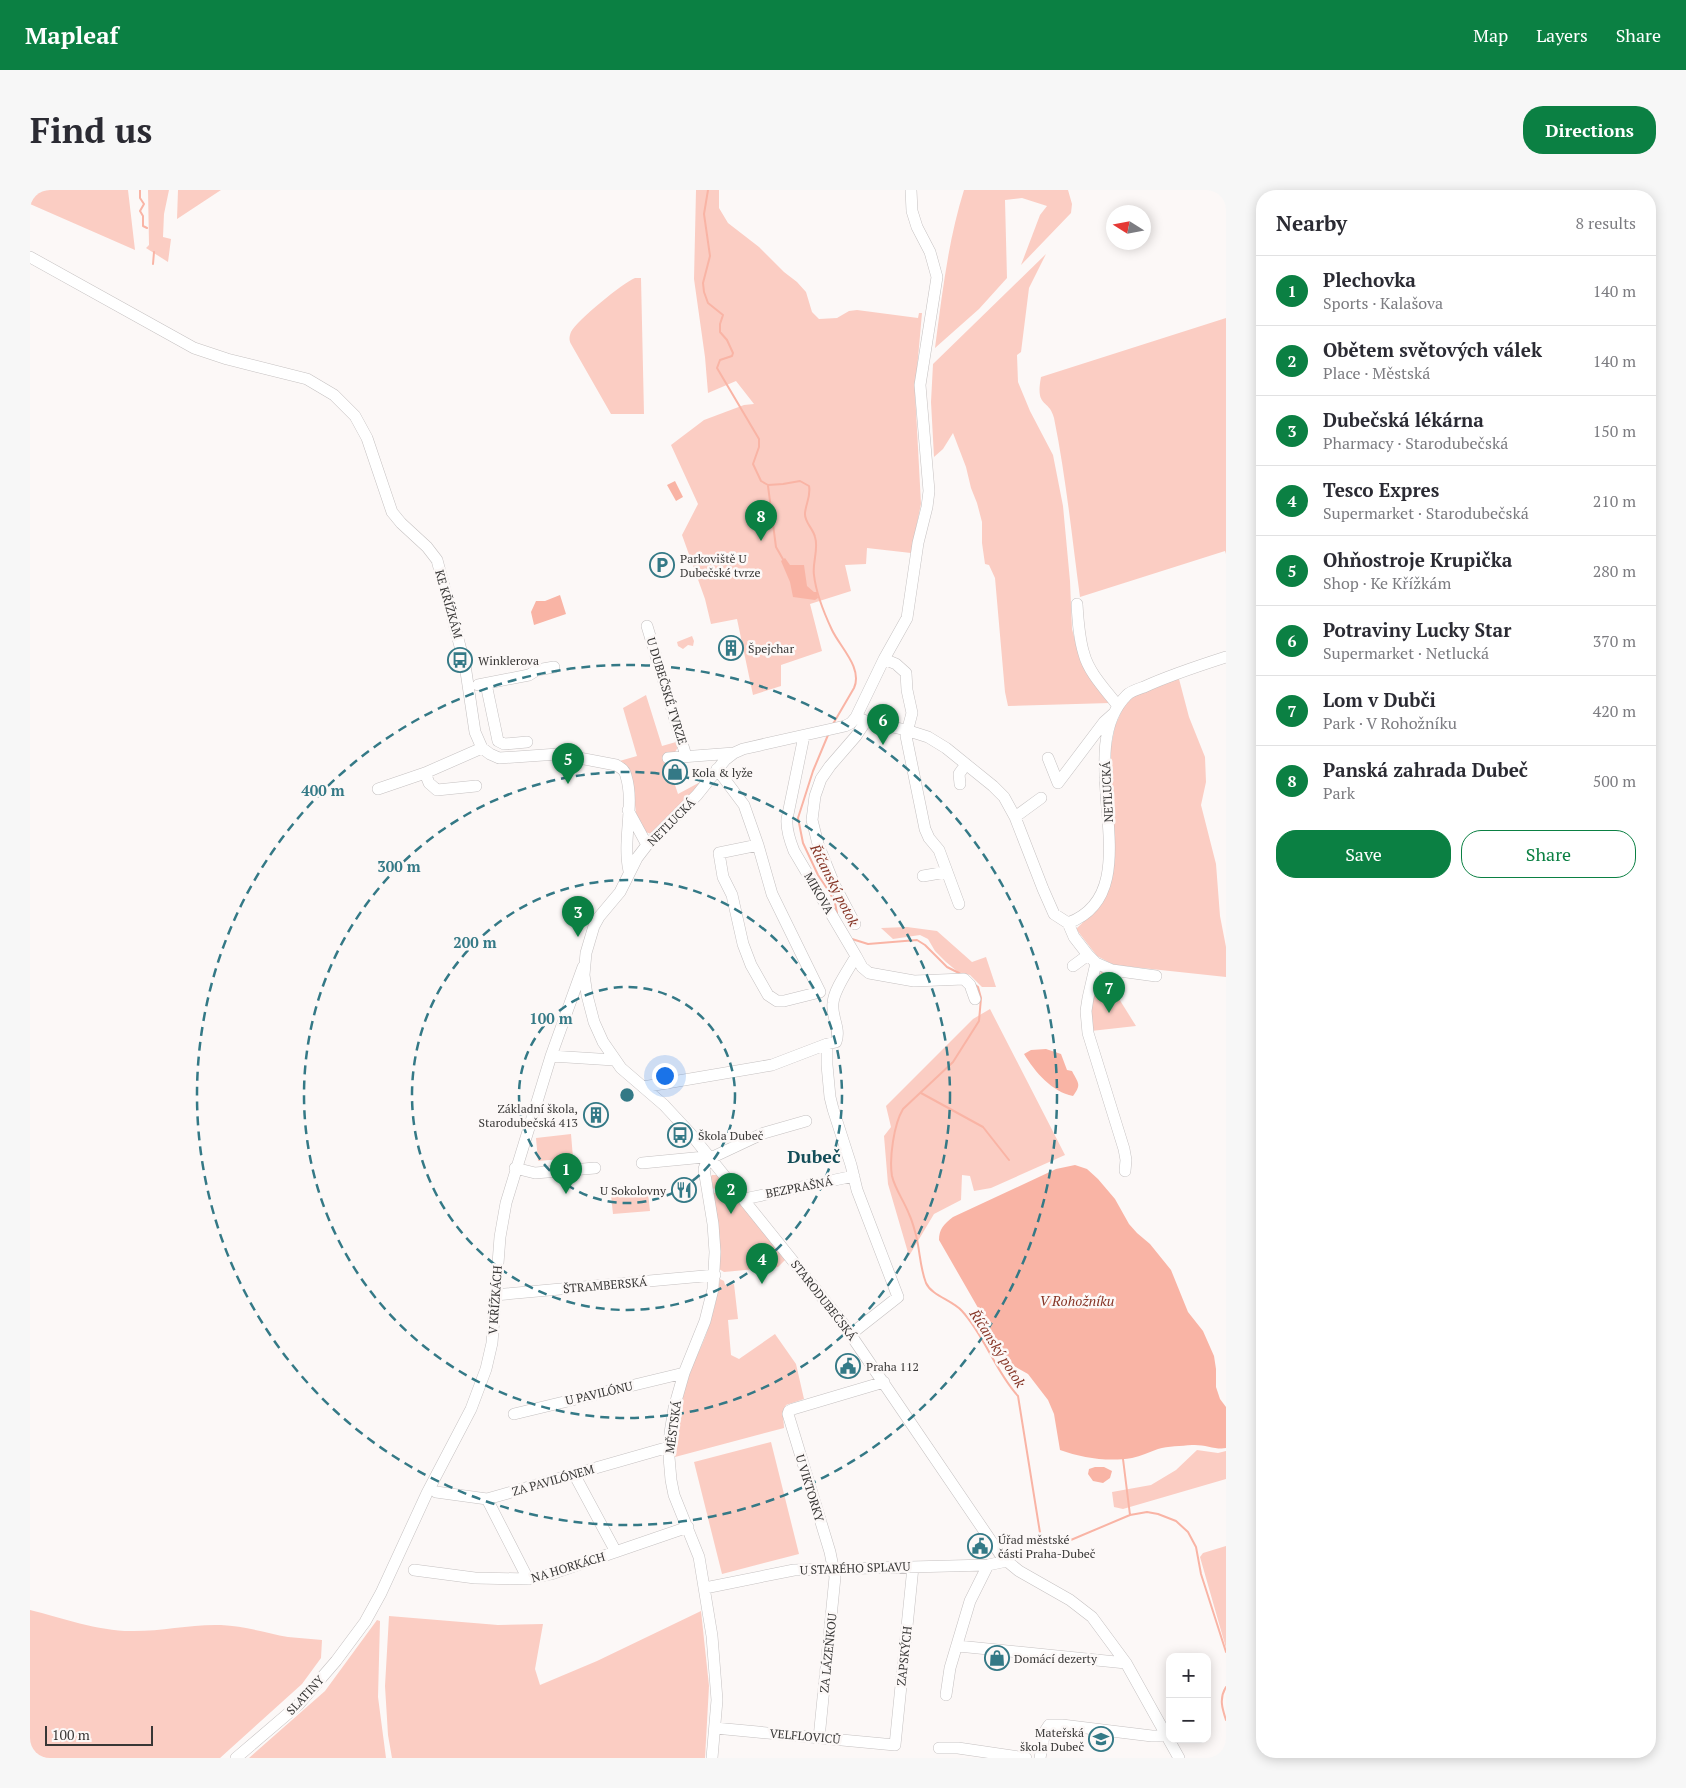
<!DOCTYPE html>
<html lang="en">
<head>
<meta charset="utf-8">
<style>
	body { margin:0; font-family:"PT Serif",serif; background:#f7f7f7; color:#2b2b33 }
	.controls { position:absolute; right:15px; bottom:15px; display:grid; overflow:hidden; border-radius:10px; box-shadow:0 2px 12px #0003 }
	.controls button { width:45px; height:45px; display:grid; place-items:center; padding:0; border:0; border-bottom:1px solid #e1e1e2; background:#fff; color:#2b2b33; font:25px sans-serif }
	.compass { position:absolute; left:1076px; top:15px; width:45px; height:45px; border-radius:50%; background:#fff; box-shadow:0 2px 12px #0003; rotate:281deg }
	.scale { position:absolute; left:15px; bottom:12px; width:108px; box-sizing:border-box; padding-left:5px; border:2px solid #383736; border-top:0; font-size:14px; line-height:18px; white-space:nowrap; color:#383736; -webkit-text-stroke:4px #fcf8f7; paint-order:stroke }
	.you { position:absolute; left:634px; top:885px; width:18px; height:18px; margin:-12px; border:4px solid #fff; border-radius:50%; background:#1a73e8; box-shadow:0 0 0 8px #1a73e833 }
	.badge { display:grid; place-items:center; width:32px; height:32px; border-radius:50%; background:#0b8043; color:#fff; font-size:16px; font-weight:700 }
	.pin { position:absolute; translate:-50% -41px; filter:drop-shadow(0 1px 2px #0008) }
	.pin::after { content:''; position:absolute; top:26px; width:18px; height:15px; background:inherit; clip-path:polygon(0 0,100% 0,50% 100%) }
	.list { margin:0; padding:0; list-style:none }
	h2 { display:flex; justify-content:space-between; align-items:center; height:65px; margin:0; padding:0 20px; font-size:21px }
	h2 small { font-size:16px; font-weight:400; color:#7c7c81 }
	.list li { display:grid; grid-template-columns:32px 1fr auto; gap:15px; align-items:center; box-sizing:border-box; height:70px; padding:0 20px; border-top:1px solid #e1e1e2 }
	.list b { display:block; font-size:19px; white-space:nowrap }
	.list p { margin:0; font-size:16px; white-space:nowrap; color:#7c7c81 }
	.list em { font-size:16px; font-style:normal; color:#7c7c81 }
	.actions { display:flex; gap:10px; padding:15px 20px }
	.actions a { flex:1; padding:11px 0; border:1px solid #0b8043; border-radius:20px; text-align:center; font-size:18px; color:#0b8043 }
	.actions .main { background:#0b8043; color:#fff }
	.map { position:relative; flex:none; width:1196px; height:1568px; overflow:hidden; border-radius:20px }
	header { display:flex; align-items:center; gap:30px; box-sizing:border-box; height:70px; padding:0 25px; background:#0b8043; color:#fff }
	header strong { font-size:24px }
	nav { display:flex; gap:28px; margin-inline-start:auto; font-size:18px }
	.intro { display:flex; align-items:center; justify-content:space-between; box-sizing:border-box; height:120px; padding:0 30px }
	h1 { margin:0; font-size:35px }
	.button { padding:12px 22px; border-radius:20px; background:#0b8043; color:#fff; font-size:18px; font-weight:700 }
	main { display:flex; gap:30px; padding:0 30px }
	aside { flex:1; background:#fff; border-radius:20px; box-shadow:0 2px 12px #0003 }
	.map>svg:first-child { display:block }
</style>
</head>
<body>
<header>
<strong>Mapleaf</strong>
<nav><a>Map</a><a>Layers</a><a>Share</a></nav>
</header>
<div class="intro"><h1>Find us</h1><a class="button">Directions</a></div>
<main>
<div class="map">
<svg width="1196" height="1568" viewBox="0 0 1196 1568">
	<rect width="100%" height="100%" fill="#fcf8f7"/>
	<path fill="#fbcdc3" d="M0 0H98L105 60 0 14Z
		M118 0H139L134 24 133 47 141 49 138 72 116 58 119 55Z
		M148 0H191L147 29Z
		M666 0H689V18L698 33 729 57 754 82 767 92 776 102 782 122 789 129 807 128 819 121 827 120 888 128 889 123H892L885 202 891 314 881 363 837 358 836 374 815 375 821 401 780 414 792 461 751 475V496L723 505 707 429 681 434 675 409 652 345 668 314 641 255 674 230 714 215 724 214 706 191 678 203 675 167 664 89Z
		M934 0H1038L1042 14 1041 23 991 75 1010 25 1017 16 992 8 975 10 977 88 949 119 905 158C912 105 918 51 934 0Z
		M1016 64 999 98 991 162 987 165 988 192 1000 221 1023 265 1033 316 1040 391 1042 439 1050 469 1080 513 978 516 975 502 965 388 959 375 955 374 952 353V332L947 313 941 298 936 277 923 243 913 259 904 267 901 212 903 174Z
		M605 88H611L614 224H581L541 154C539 150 539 147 541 142 547 130 593 93 605 88Z
		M1196 128V364L1195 361 1050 407C1042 348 1036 287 1024 228 1019 208 1005 219 1011 187Z
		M662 446 664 451 663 456 658 455 653 459 648 456 647 452Z
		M1149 489 1159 527 1175 567 1176 592 1171 615 1186 674 1190 726 1196 757V787L1084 775 1067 766 1046 739 1067 719 1077 702 1079 582 1081 557 1085 536 1093 518 1101 507 1126 496Z
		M616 505 632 556 646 552 648 557 638 574 648 604 674 590 622 644 615 642 606 623 601 583 596 577 586 572 607 566 593 518Z
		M877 737 907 741 942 772 956 767 966 797H952L940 785 928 782 916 772 905 761 898 749 890 745 863 749 851 738Z
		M1071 780 1106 836 1061 841 1062 802 1070 788Z
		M960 819 1035 965 961 998 944 1001 940 986 932 985 931 1010 904 1024 879 1066 858 994 854 946 861 937 856 916 943 829Z
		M541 944 543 968 508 971 506 948Z
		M682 985H688L695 993 688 998 681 999 680 988Z
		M697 997 757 1068 748 1077 694 1082 689 1079 682 1004Z
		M618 1002 620 1021 583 1024 581 1005Z
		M690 1089 694 1091 695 1095 704 1094 708 1129 698 1130 701 1165 709 1169 745 1144 766 1174 774 1209 756 1215 753 1224 754 1238 645 1267C645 1241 649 1217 657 1192 662 1174 671 1159 677 1142 683 1125 687 1107 690 1089Z
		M741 1252 769 1364 692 1384 664 1272Z
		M1167 1260 1188 1263 1196 1261V1289L1093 1319 1084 1317 1082 1302 1121 1295 1146 1280Z
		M1196 1356V1458L1170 1367 1173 1363Z
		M0 1420C32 1428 71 1442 104 1441 133 1441 162 1434 191 1435 214 1436 236 1443 258 1447 269 1448 281 1449 292 1450L291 1468 272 1494 190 1568H0Z
		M671 1421 679 1496 675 1568H362L358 1545 355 1496 359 1426 468 1435 513 1434 505 1479 510 1495 567 1471Z
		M347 1430 350 1431 348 1507 356 1568H219L295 1501Z"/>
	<path fill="#f9b4a5" d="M645 291 653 307 646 311 637 295Z
		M755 368 760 375H774L777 396 784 402H787L788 408 785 410 763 407 760 392 751 371Z
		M530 405 536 424 504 435 501 422 506 411H515Z
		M1016 859 1031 864 1037 880 1042 881C1048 893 1052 894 1043 906 1022 902 1005 882 994 864L1001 860Z
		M1045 975 1057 979 1068 989 1085 1009 1099 1034 1107 1043 1120 1054 1141 1080 1158 1122 1173 1141 1184 1166 1186 1179V1197L1190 1209 1196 1217V1258C1186 1260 1174 1254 1162 1255 1151 1256 1138 1256 1128 1259 1119 1262 1111 1266 1102 1268 1078 1272 1052 1268 1030 1260L1024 1224 1018 1210 998 1184 984 1176 974 1163 909 1050C909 1039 914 1034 923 1027L1026 979Z
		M1065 1277H1074L1082 1281 1080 1288 1073 1293 1063 1291 1058 1284 1059 1279Z"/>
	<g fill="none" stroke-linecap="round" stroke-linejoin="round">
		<path stroke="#f9b4a5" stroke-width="2" d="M110 0V8L114 14 110 21 113 26V36L117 38
			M678 0 674 24 680 66 673 93 674 102 678 113 693 125 690 134V142L697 150 703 163 702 166 690 170 687 178 729 249V257L723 274 731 291 738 295 753 294 770 291 779 296C781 306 776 313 775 323 774 332 783 338 785 347 789 359 782 373 784 385 786 403 794 423 802 440 810 457 833 478 824 498L803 534
			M123 74 124 62
			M738 296 746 357 754 371
			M798 545 783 581 768 628 773 653 788 685 800 703 805 713 807 723
			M822 749 838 754 887 750 895 755 917 777 931 784
			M944 794 948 797 951 808 949 831 923 872 873 919C864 934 859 968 862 986 865 999 874 1011 879 1024 882 1030 884 1038 886 1045 890 1061 890 1078 896 1093 902 1106 922 1110 932 1121 955 1146 965 1181 988 1206L1011 1349 1018 1354 1029 1355 1100 1325 1117 1322 1128 1324 1146 1331 1158 1342 1166 1357 1171 1384 1196 1462
			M891 903 953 937 979 970
			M1093 1269 1100 1325
			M1196 1497C1189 1508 1192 1518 1196 1530"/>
		<defs>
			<path id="minor" d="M881 0 882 21 887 37 900 62 907 87 890 195 899 301 897 317 888 353 877 428 854 469 826 527 821 533 815 536 713 559 704 563 695 570 667 605 617 655 607 668 590 702 569 727 564 736 556 763 554 785 557 805 564 832 573 852 591 878 634 915 660 943 812 1132 972 1367 989 1381 1040 1410 1062 1427 1096 1473 1149 1568
				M0 67 164 158 197 169 277 189 304 205 325 226 337 248 362 322 371 333 397 357 407 370 435 475 445 542 452 558 460 564 469 568 528 564 586 575C591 578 595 580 596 586 605 615 592 650 599 681
				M1047 414C1048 431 1049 448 1054 464 1059 483 1076 500 1088 516
				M617 436 656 566
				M854 469 866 474 876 483 877 500 882 523 876 546 895 639 899 648 909 660 929 714
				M456 494 468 551 474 554 497 552
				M448 495 499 485 507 480 524 477
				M826 527 836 531 876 540 898 547 916 558 963 596 974 607 985 627 1013 699 1024 724 1038 733 1044 747 1058 765 1066 773 1082 780 1126 786
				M774 546 757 629C756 640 760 651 764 661L826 766C819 779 804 799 803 813 801 827 811 838 806 852L797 854V875L800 907 803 919 821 975 827 1000 868 1107 821 1144
				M638 568 704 563
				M1018 568 1028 593
				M687 579 714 615 728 655 742 704 790 802 754 811H747L738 805 721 775 713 754 702 705 693 687 689 663 728 655
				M395 583 399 593 407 600 446 596
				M1028 593 1074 532 1083 524
				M930 594 929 584 936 574
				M348 599 395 583 452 558
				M598 620 617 655
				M985 627 1011 608
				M893 686 916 682
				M1038 733C1125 701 1038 563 1097 505 1101 501 1108 499 1114 497 1140 485 1168 476 1196 467
				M825 734 804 694 788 654 782 630 785 606 791 589 800 576 826 546 836 531
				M826 766 832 777 839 783 884 791 934 789 940 795 945 809
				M1066 773 1058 808 1056 821 1058 843 1094 959 1096 970 1095 981
				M1043 776 1058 765
				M521 866 584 870
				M613 897 742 875 797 854
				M679 966 674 979 683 1034 685 1062 683 1099 675 1131 654 1183 644 1218 640 1243 639 1267 641 1290 644 1305 669 1367 682 1446 687 1510 682 1568
				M612 973 685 966 734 943 776 931
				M485 978 505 983 565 978
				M714 1009 824 986
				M465 1105 685 1085
				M484 1224 654 1183
				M544 1284 586 1362
				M406 1302 457 1309 639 1257
				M457 1309 498 1389
				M384 1380 445 1388 498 1389 521 1384 658 1337
				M675 1398 764 1380 958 1375 977 1371
				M928 1456 1096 1473
				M916 1505 920 1478 940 1411 958 1375
				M685 1538 865 1555 883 1377
				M789 1548 805 1387 800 1362 758 1224 759 1221 763 1219 854 1192
				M909 1558H928L996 1568
				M206 1568 268 1515 306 1471 335 1432 351 1403 397 1303 441 1219 456 1179 462 1153 470 1047 476 1013 521 866 553 777
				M1010 1568 1015 1541 1019 1535H1032L1122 1546H1130L1136 1543"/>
		</defs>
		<use href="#minor" stroke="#c5c1c1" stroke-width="12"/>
		<use href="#minor" stroke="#fff" stroke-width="11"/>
	</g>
	<g fill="none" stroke="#347986" stroke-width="2.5" stroke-dasharray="9 6">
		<circle cx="597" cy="905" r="108"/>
		<circle cx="597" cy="905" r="215"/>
		<circle cx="597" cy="905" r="323"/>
		<circle cx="597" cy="905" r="430"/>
	</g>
	<defs>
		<symbol id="parking-ring" viewBox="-11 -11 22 22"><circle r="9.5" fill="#fcf8f7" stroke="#347986" stroke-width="1.5"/><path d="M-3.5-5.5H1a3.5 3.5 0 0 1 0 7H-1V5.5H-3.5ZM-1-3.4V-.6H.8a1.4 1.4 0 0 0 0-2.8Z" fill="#347986"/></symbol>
		<symbol id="building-ring" viewBox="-11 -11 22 22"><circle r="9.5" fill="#fcf8f7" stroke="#347986" stroke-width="1.5"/><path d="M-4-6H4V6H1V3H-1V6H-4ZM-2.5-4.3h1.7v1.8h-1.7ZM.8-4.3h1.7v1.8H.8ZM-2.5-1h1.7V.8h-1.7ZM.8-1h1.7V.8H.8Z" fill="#347986"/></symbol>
		<symbol id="bus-ring" viewBox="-11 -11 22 22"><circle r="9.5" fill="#fcf8f7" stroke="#347986" stroke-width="1.5"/><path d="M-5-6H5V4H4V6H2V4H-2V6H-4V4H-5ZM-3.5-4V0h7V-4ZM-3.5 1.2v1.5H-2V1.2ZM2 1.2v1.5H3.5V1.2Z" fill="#347986"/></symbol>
		<symbol id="shop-ring" viewBox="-11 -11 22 22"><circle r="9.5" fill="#fcf8f7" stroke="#347986" stroke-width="1.5"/><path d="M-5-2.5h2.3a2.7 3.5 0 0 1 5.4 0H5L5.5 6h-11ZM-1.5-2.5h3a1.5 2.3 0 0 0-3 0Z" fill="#347986"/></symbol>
		<symbol id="restaurant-ring" viewBox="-11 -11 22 22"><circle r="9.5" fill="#fcf8f7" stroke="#347986" stroke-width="1.5"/><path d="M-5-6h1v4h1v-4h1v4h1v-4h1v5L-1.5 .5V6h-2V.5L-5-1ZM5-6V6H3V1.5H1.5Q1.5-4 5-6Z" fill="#347986"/></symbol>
		<symbol id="civic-ring" viewBox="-11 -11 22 22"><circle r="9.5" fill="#fcf8f7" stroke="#347986" stroke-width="1.5"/><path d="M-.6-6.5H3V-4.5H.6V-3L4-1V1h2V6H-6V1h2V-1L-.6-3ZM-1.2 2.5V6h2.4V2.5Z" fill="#347986"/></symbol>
		<symbol id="school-ring" viewBox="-11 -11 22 22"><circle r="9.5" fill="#fcf8f7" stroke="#347986" stroke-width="1.5"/><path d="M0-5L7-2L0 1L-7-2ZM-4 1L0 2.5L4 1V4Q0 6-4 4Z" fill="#347986"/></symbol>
	</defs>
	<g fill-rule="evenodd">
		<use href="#parking-ring" x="618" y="361" width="28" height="28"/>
		<use href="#building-ring" x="687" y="444" width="28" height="28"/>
		<use href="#bus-ring" x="416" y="456" width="28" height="28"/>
		<use href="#shop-ring" x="631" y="568" width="28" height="28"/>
		<use href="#building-ring" x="552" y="911" width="28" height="28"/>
		<use href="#bus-ring" x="636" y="931" width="28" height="28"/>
		<use href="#restaurant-ring" x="640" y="986" width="28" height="28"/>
		<use href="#civic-ring" x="804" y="1162" width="28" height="28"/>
		<use href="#civic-ring" x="936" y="1342" width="28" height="28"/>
		<use href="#shop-ring" x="953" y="1454" width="28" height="28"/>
		<use href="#school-ring" x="1057" y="1535" width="28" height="28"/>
	</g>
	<g text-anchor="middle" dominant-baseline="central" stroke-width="5" stroke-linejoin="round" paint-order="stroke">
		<g font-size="12" fill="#383736" stroke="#fcf8f7" text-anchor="start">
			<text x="650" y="368">Parkoviště U<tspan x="650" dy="14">Dubečské tvrze</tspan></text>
			<text x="718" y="458">Špejchar</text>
			<text x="448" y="470">Winklerova</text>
			<text x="662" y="582">Kola &amp; lyže</text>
			<text x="548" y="918" text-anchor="end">Základní škola,<tspan x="548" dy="14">Starodubečská 413</tspan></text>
			<text x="668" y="945">Škola Dubeč</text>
			<text x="636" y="1000" text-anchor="end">U Sokolovny</text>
			<text x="836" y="1176">Praha 112</text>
			<text x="968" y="1349">Úřad městské<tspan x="968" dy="14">části Praha-Dubeč</tspan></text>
			<text x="984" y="1468">Domácí dezerty</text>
			<text x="1054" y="1542" text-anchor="end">Mateřská<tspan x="1054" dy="14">škola Dubeč</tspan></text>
		</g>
		<g font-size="12" fill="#383736" stroke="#fcf8f7">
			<text transform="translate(419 414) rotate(74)">KE KŘÍŽKÁM</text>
			<text transform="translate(637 501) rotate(73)">U DUBEČSKÉ TVRZE</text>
			<text transform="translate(1077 602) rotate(-93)">NETLUCKÁ</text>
			<text transform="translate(641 632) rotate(-45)">NETLUCKÁ</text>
			<text transform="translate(789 703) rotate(60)">MIKOVA</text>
			<text transform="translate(769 997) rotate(-11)">BEZPRAŠNÁ</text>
			<text transform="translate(575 1095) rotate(-5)">ŠTRAMBERSKÁ</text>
			<text transform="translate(465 1110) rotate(-86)">V KŘÍŽKÁCH</text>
			<text transform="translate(794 1110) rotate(52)">STARODUBEČSKÁ</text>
			<text transform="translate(569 1203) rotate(-13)">U PAVILÓNU</text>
			<text transform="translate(643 1237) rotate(-82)">MĚSTSKÁ</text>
			<text transform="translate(523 1290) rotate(-16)">ZA PAVILÓNEM</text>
			<text transform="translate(780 1298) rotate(73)">U VIKTORKY</text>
			<text transform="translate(538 1377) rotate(-17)">NA HORKÁCH</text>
			<text transform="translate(825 1378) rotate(-2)">U STARÉHO SPLAVU</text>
			<text transform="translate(798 1463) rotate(-84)">ZA LÁZEŇKOU</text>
			<text transform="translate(874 1466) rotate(-84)">ZAPSKÝCH</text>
			<text transform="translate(275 1505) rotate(-47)">SLATINY</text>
			<text transform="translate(775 1546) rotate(5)">VELFLOVICŮ</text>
		</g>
		<g font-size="14" font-style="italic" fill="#863526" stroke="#fcf8f7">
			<text transform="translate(805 695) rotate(63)">Říčanský potok</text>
			<text x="1047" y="1110">V Rohožníku</text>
			<text transform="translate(968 1158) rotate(57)">Říčanský potok</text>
		</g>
		<g font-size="18" font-weight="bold" fill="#134d58" stroke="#fcf8f7">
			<text x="784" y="966">Dubeč</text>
		</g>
	</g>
	<circle cx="597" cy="905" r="8" fill="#347986" stroke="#fcf8f7" stroke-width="2.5"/>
	<g font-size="15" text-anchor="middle" font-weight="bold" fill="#347986" stroke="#fcf8f7" stroke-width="5" stroke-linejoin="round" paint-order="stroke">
		<text x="293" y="606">400 m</text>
		<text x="369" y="682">300 m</text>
		<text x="445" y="758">200 m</text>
		<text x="521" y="834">100 m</text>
	</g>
</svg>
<div class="controls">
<button>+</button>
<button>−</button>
</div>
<svg class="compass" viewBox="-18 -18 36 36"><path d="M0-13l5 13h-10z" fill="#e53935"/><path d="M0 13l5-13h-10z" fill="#7c7c81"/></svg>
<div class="scale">100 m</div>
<div class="you"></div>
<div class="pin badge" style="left:536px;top:1004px">1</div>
<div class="pin badge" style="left:701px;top:1024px">2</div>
<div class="pin badge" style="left:548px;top:747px">3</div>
<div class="pin badge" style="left:732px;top:1094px">4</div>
<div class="pin badge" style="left:538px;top:594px">5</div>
<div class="pin badge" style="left:853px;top:555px">6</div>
<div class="pin badge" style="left:1079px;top:823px">7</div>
<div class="pin badge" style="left:731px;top:351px">8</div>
</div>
<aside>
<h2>Nearby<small>8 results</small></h2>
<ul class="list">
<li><span class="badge">1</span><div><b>Plechovka</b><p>Sports · Kalašova</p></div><em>140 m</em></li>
<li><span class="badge">2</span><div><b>Obětem světových válek</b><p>Place · Městská</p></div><em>140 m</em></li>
<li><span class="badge">3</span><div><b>Dubečská lékárna</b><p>Pharmacy · Starodubečská</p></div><em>150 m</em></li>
<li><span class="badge">4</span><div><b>Tesco Expres</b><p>Supermarket · Starodubečská</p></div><em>210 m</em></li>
<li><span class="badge">5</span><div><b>Ohňostroje Krupička</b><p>Shop · Ke Křížkám</p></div><em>280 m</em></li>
<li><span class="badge">6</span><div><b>Potraviny Lucky Star</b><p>Supermarket · Netlucká</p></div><em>370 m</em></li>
<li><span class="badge">7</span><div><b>Lom v Dubči</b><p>Park · V Rohožníku</p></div><em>420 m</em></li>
<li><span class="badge">8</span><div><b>Panská zahrada Dubeč</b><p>Park</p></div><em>500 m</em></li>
</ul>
<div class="actions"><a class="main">Save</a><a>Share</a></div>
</aside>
</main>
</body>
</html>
